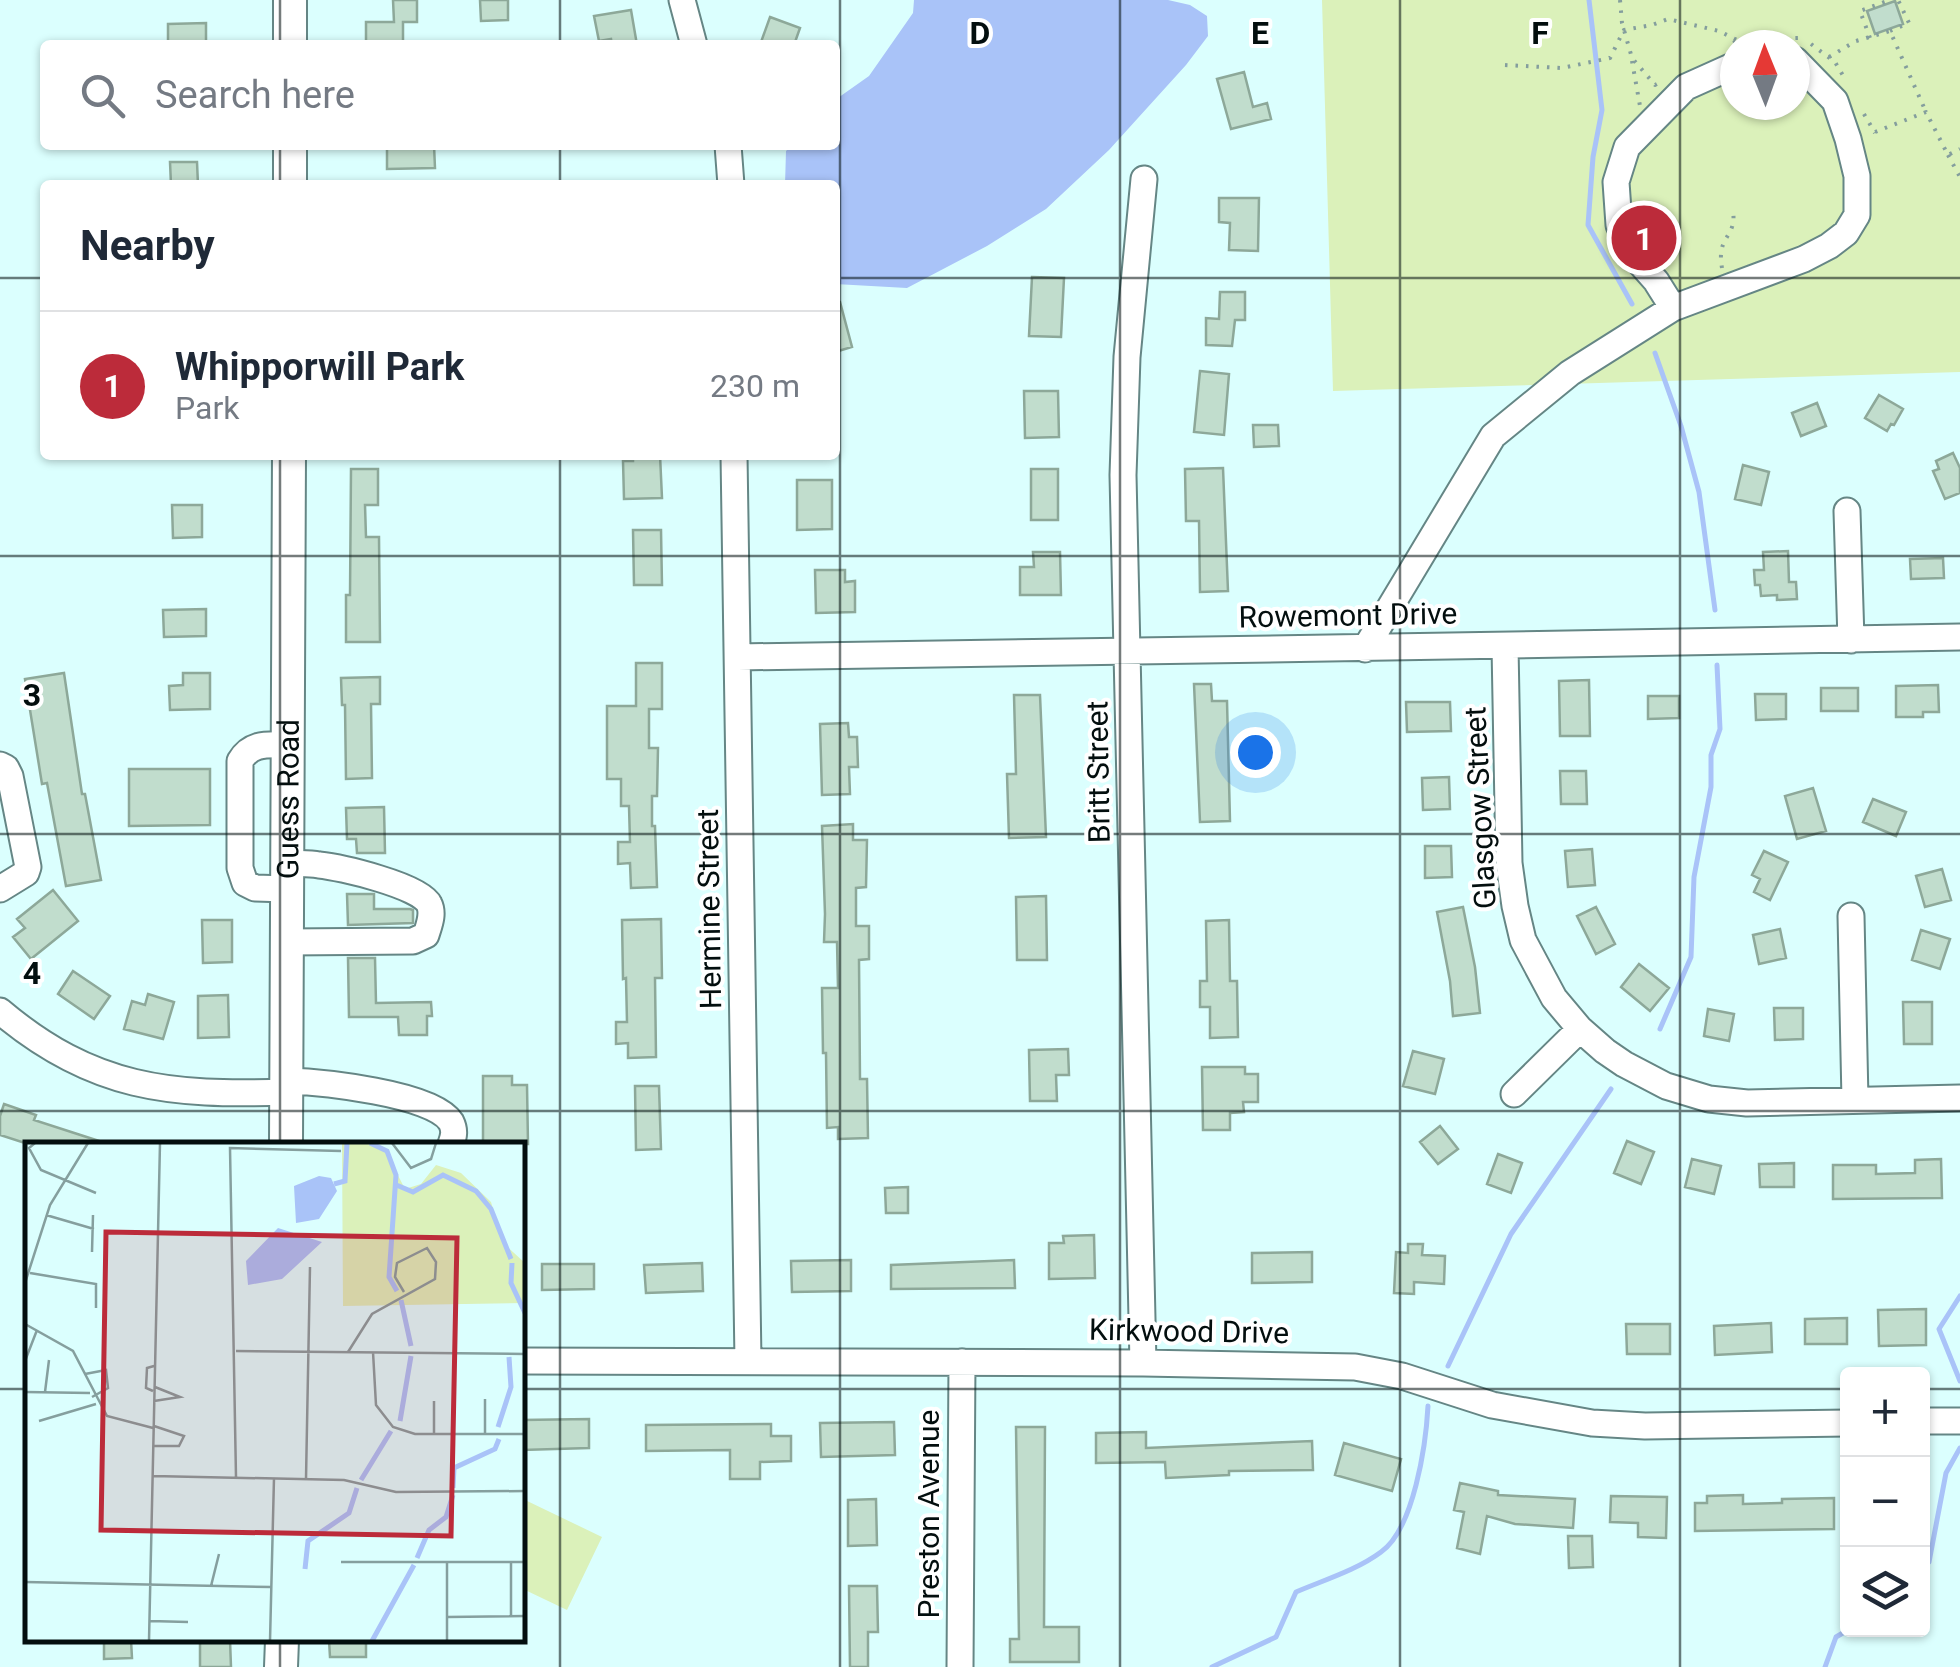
<!DOCTYPE html>
<html lang="en">
<head>
<meta charset="utf-8">
<style>
	body { margin:0; font-family:Roboto,sans-serif; background:#f2f2f3; color:#1f2937 }
	.controls { position:absolute; right:30px; bottom:30px; display:grid; overflow:hidden; border-radius:10px; box-shadow:0 2px 8px #0004 }
	.controls button { width:90px; height:90px; display:grid; place-items:center; padding:0; border:0; border-bottom:2px solid #e0e1e3; background:#fff; color:#1f2937; font:50px sans-serif }
	.compass { position:absolute; left:1720px; top:30px; width:90px; height:90px; border-radius:50%; background:#fff; box-shadow:0 2px 8px #0004; rotate:359deg }
	.you { position:absolute; left:1255px; top:752px; width:35px; height:35px; margin:-25px; border:8px solid #fff; border-radius:50%; background:#1a73e8; box-shadow:0 0 0 15px #1a73e833 }
	.badge { display:grid; place-items:center; width:65px; height:65px; border-radius:50%; background:#bc2b3a; color:#fff; font-size:32px; font-weight:700 }
	.pin { position:absolute; translate:-50% -50%; border:5px solid #fff; box-shadow:0 2px 10px #0006 }
	.list { margin:0; padding:0; list-style:none }
	h2 { display:flex; justify-content:space-between; align-items:center; height:130px; margin:0; padding:0 40px; font-size:42px }
	h2 small { font-size:32px; font-weight:400; color:#747a83 }
	.list li { display:grid; grid-template-columns:65px 1fr auto; gap:30px; align-items:center; box-sizing:border-box; height:150px; padding:0 40px; border-top:2px solid #e0e1e3 }
	.list b { display:block; font-size:38px; white-space:nowrap }
	.list p { margin:0; font-size:32px; white-space:nowrap; color:#747a83 }
	.list em { font-size:32px; font-style:normal; color:#747a83 }
	.icon { flex:none; width:55px; height:55px; fill:none; stroke:currentColor; stroke-width:2; stroke-linecap:round; stroke-linejoin:round }
	.map { position:relative; flex:none; width:1960px; height:1667px; overflow:hidden }
	.search { position:absolute; background:#fff; box-shadow:0 2px 8px #0004; left:40px; top:40px; width:800px; height:110px; display:flex; align-items:center; gap:25px; box-sizing:border-box; padding:0 35px; border-radius:10px; color:#747a83; font-size:38px }
	.panel { position:absolute; background:#fff; box-shadow:0 2px 8px #0004; left:40px; top:180px; width:800px; height:280px; border-radius:10px }
	.map>svg:first-child { display:block }
</style>
</head>
<body>
<div class="map">
<svg width="1960" height="1667" viewBox="0 0 1960 1667">
	<rect width="100%" height="100%" fill="#dbfffe"/>
	<path fill="#dbf1ba" fill-rule="evenodd" d="M1322 0H1960V372L1333 391ZM1735 45H1795V105H1735Z
		M523 1499 602 1537 567 1610 523 1589Z"/>
	<path fill="#a9c3f8" d="M914 0H1168L1190 5 1207 16 1208 36 1186 65 1109 150 1046 209 987 246 907 288 835 284V185H785L786 151 792 145H835V100L869 76 913 13Z"/>
	<g fill="none" stroke-linecap="round" stroke-linejoin="round">
		<path stroke="#a9c3f8" stroke-width="5" d="M1589 0 1602 110 1593 157 1588 225 1632 304
			M1655 353 1681 426 1699 492 1715 610
			M1660 1029 1691 957 1694 877 1711 787V755L1720 729 1717 665
			M1960 1296 1939 1329 1960 1381
			M1448 1366 1511 1234 1611 1089
			M1922 1569 1929 1562 1946 1473 1960 1448
			M1212 1667 1276 1637 1296 1592C1324 1580 1357 1570 1381 1552 1414 1529 1426 1444 1428 1406
			M1825 1667 1836 1637 1848 1630"/>
	</g>
	<path fill="#c1ddcd" stroke="#8da899" stroke-width="2.5" d="M393 0H417V22H403V45H366V22H394Z
		M480 0H508V20L481 21Z
		M1895 1 1903 24 1875 34 1867 11Z
		M631 10 637 45H612L611 39 599 41 594 16Z
		M770 17 800 28 794 45H760Z
		M206 23V45H168V24Z
		M1244 72 1253 107 1267 103 1271 119 1231 129 1217 79Z
		M387 145H434L435 168 387 169Z
		M170 162H197L198 185H171Z
		M1219 198H1259L1258 251 1229 250 1230 223 1219 222Z
		M1032 277 1064 278 1061 337 1029 336Z
		M1220 292H1245V320H1235L1232 346 1206 345V318L1219 319Z
		M835 302H840L852 347 835 352Z
		M1200 371 1229 374 1224 435 1194 432Z
		M1024 391H1058L1059 437 1025 438Z
		M1879 395 1903 409 1894 425 1891 424 1887 431 1865 418Z
		M1817 403 1826 426 1801 436 1792 413Z
		M1253 425H1278L1279 446 1254 447Z
		M1953 453 1960 468V493L1945 499 1933 471 1939 469 1936 461Z
		M633 455H660L662 498 624 499 623 461H633Z
		M1743 465 1769 472 1761 505 1735 499Z
		M1223 468 1228 591 1200 592 1199 521H1186L1185 469Z
		M351 469H378V505H365L366 537H379L380 642H346V595H350Z
		M1031 469H1058V520H1031Z
		M797 480H832V529L797 530Z
		M172 505H202V537L173 538Z
		M633 530H661L662 585H634Z
		M1788 551 1789 582H1796L1797 599 1777 600V595L1761 596 1760 585H1755L1754 570H1764L1763 552Z
		M1033 552H1060L1061 595H1020V567H1034Z
		M1943 558 1944 578 1911 579 1910 559Z
		M815 570H845V582L855 581V612L816 613Z
		M206 609V636L164 637 163 610Z
		M636 663H662V709H649V748H658L657 796H652V826H655L657 887 631 888 630 863 618 864V842H630L629 806H621V779H607V706H636Z
		M64 673 82 794H85L101 880 66 886 47 783 42 784 25 679Z
		M183 673H210V709L170 710 169 686 183 685Z
		M380 677V704H371L372 778 346 779 345 705H342L341 678Z
		M1589 680 1590 736H1560L1559 681Z
		M1194 684H1211L1212 701H1227L1230 821 1200 822Z
		M1938 685 1939 712H1923V717H1896V686Z
		M1821 688H1858V711H1821Z
		M1755 694H1786V719L1756 720Z
		M1014 695H1040L1046 837 1009 838 1007 774H1016Z
		M1648 696H1679V718L1648 719Z
		M1406 702H1450L1451 731 1407 732Z
		M848 723 849 737H857L858 767H849L850 794 822 795 820 724Z
		M129 769H210V825L129 826Z
		M1560 771H1586L1587 804H1561Z
		M1449 777 1450 809 1423 810 1422 778Z
		M1813 788 1826 831 1797 839 1785 796Z
		M1873 799 1906 812 1896 836 1863 822Z
		M384 807 385 853H357L356 839H347L346 808Z
		M853 824V840H867L866 887 856 888V926H869V959L859 960 860 1079H867L868 1138 838 1139V1127L827 1128 826 1053H823L822 988H838L837 942H824L825 914 822 826Z
		M1425 846H1451L1452 877 1425 878Z
		M1592 849 1595 885 1568 887 1565 851Z
		M1764 851 1788 862 1770 900 1754 892 1760 879 1752 875Z
		M1942 869 1951 900 1925 907 1916 876Z
		M53 890 78 921 31 959 13 937 25 928 17 919Z
		M347 894H374V909H410L413 910V923L348 925Z
		M1046 896 1047 960H1017L1016 897Z
		M1463 907 1475 967 1480 1013 1453 1016 1450 981 1437 912Z
		M1596 907 1615 944 1596 954 1577 916Z
		M661 919 662 978H655L656 1057 628 1058V1043L616 1044V1022H627L626 978 623 979 622 920Z
		M202 920H232V962L203 963Z
		M1229 920 1230 981H1237L1238 1037 1210 1038V1007H1200V981H1207L1206 921Z
		M1780 929 1786 958 1759 964 1753 935Z
		M1921 930 1950 939 1940 969 1912 960Z
		M348 958H375L376 1003 431 1002 432 1016H427V1035H399L398 1017H349Z
		M1639 964 1669 988 1650 1011 1621 987Z
		M73 971 110 996 94 1019 58 994Z
		M148 994 174 1002 163 1039 124 1029 132 1001 145 1005Z
		M228 995 229 1037 198 1038V996Z
		M1903 1002H1932V1044H1904Z
		M1774 1008H1803V1039L1775 1040Z
		M1708 1009 1734 1014 1729 1041 1704 1036Z
		M1068 1049 1069 1075H1056L1057 1101H1030L1029 1050Z
		M1413 1051 1444 1059 1435 1094 1403 1086Z
		M1202 1067H1245V1074H1258V1102H1243L1244 1112 1230 1113V1130H1203Z
		M483 1076H512V1085H527L528 1144H483Z
		M635 1086H659L661 1149 636 1150Z
		M4 1104 36 1115 34 1120 99 1141V1144H28L0 1135V1116Z
		M1440 1126 1458 1149 1438 1164 1420 1142Z
		M1627 1141 1654 1152 1641 1184 1614 1173Z
		M1498 1154 1522 1163 1511 1193 1487 1184Z
		M1692 1159 1721 1166 1714 1194 1685 1187Z
		M1941 1159 1942 1198 1833 1199V1165H1876V1174L1915 1173V1160Z
		M1794 1163V1187H1760L1759 1164Z
		M908 1187V1213H886L885 1188Z
		M1094 1235 1095 1278 1049 1279V1243H1064L1063 1236Z
		M1408 1244H1423L1422 1255 1445 1256 1444 1284 1414 1282V1294L1394 1293 1396 1252 1408 1253Z
		M1312 1252V1282L1252 1283V1253Z
		M851 1260V1291L792 1292 791 1261Z
		M1014 1260 1015 1288 891 1289V1265Z
		M702 1263 703 1291 646 1293 644 1265Z
		M542 1264H594V1289L542 1290Z
		M1926 1309V1345L1879 1346 1878 1310Z
		M1847 1318V1344H1805V1319Z
		M1771 1323 1772 1352 1715 1355 1714 1326Z
		M1626 1324H1670V1354H1627Z
		M589 1419V1448L522 1450V1420Z
		M894 1422 895 1455 821 1457 820 1423Z
		M771 1424V1436H791V1461L760 1462V1479H730V1450L646 1451V1425Z
		M1016 1427H1045L1044 1627H1079V1662H1010V1639H1019Z
		M1146 1432V1448L1312 1441 1313 1470 1229 1471V1475L1166 1478 1165 1462 1096 1463V1433Z
		M1344 1443 1401 1459 1392 1491 1335 1475Z
		M1460 1483 1498 1491V1495L1575 1499 1573 1528 1515 1524 1487 1516 1480 1554 1457 1548 1464 1512 1454 1510Z
		M1743 1495V1504L1782 1503V1499L1834 1498V1529L1695 1531V1503H1707V1496Z
		M1611 1496 1667 1497 1666 1538 1638 1537V1523L1610 1522Z
		M876 1499 877 1545 848 1546V1500Z
		M1568 1536H1592L1593 1567 1569 1568Z
		M849 1586H877L878 1632H868V1667H850Z
		M104 1640H131L132 1658 104 1659Z
		M200 1640H230L231 1667H200Z
		M329 1640H366V1657H330Z"/>
	<g fill="none" stroke-linecap="round" stroke-linejoin="round">
		<defs>
			<path id="minor" d="M682 0 694 45
				M728 145 731 185
				M1673 308 1656 281 1633 255 1619 225 1616 182 1627 147 1686 87 1735 65
				M734 455 748 1361
				M1847 511 1851 640
				M1505 646 1509 863 1515 906 1523 940 1554 998 1580 1029 1605 1051 1624 1064 1666 1086 1709 1099 1747 1103 1960 1098
				M1365 649 1493 436 1570 373 1673 308 1804 259 1829 246 1846 233 1857 215V176L1848 139 1835 101 1795 60
				M738 657C1145 650 1553 646 1960 637
				M0 765 6 768 10 776 28 867 26 873 0 889
				M287 889 255 888 245 883 240 868V761C251 742 268 745 287 745
				M1851 916 1855 1100
				M287 942 413 941 426 935C429 925 434 914 429 904 421 886 340 867 319 865 308 863 298 864 287 863
				M0 1011C92 1089 170 1096 287 1092
				M287 1081C320 1082 433 1093 451 1122 455 1130 454 1136 451 1144
				M1514 1094 1580 1029
				M522 1361 1143 1363 1355 1367 1402 1376 1492 1405 1592 1423 1645 1426 1848 1423
				M1143 1363 1123 475 1127 357 1144 179
				M1922 1421H1960
				M960 1667 962 1362"/>
			<g id="major">
				<path d="M290 45V0"/>
				<path d="M290 185V145"/>
				<path id="s1" d="M286 1144 289 455"/>
				<path d="M281 1667 282 1640"/>
			</g>
		</defs>
		<use href="#minor" stroke="#658685" stroke-width="29"/>
		<use href="#major" stroke="#658685" stroke-width="36"/>
		<path stroke="#849e9d" stroke-width="4" stroke-dasharray="2.5 8" stroke-linecap="butt" d="M1620 0 1622 23 1632 58 1655 85 1659 83
			M1890 31 1909 23 1898 0
			M1870 38 1860 11 1890 0
			M1733 43 1746 39 1798 38
			M1811 44 1835 62 1845 79
			M1829 57 1856 41 1890 31 1926 112
			M1632 61 1640 106
			M1505 65 1562 68 1610 58 1624 30 1652 25 1668 19 1719 31 1739 41
			M1864 114 1875 133
			M1875 132 1926 112 1948 155 1960 149
			M1948 155 1960 177
			M1722 268C1716 235 1737 238 1733 211"/>
		<use href="#minor" stroke="#fff" stroke-width="25"/>
		<use href="#major" stroke="#fff" stroke-width="32"/>
	</g>
	<path fill="none" stroke="#030e0e" stroke-width="2.5" stroke-opacity="0.55" d="M280 0V45M560 0V45M840 0V1667M1120 0V1667M1400 0V1667M1680 0V1667M280 145V185M560 145V185M0 278H45M835 278H1960M280 455V1144M560 455V1667M0 556H1960M0 834H1960M0 1111H1960M0 1389H28M522 1389H1848M1922 1389H1960M280 1640V1667"/>
	<g text-anchor="middle" dominant-baseline="central" stroke-width="8" stroke-linejoin="round" paint-order="stroke">
		<g font-size="30" fill="#030e0e" stroke="#fff">
			<text transform="translate(1348 615) rotate(-1)">Rowemont Drive</text>
			<text transform="translate(1098 772) rotate(-91)">Britt Street</text>
			<text stroke="none"><textPath href="#s1" startOffset="345">Guess Road</textPath></text>
			<text transform="translate(1480 808) rotate(-93)">Glasgow Street</text>
			<text transform="translate(709 909) rotate(-91)">Hermine Street</text>
			<text transform="translate(1189 1331) rotate(1)">Kirkwood Drive</text>
			<text transform="translate(928 1514) rotate(-90)">Preston Avenue</text>
		</g>
	</g>
	<g transform="translate(25 1142)">
		<rect width="500" height="500" fill="#dbfffe"/>
		<path d="M317 1H341L361 10 380 47 396 42 411 23 436 31 466 60 478 101 500 121V161L318 164Z" fill="#dbf1ba"/>
		<path d="M294 34 306 36 312 49 294 77 271 81 269 44ZM253 86 297 100 257 137 223 143 221 119Z" fill="#a9c3f8"/>
		<path fill="none" stroke="#a9c3f8" stroke-width="5" d="M345 1 362 9 371 33 364 135 372 149M309 42 320 39 322 1M369 42 388 50 418 33 451 49 466 67 486 117M487 121 486 141 500 171M376 158 386 204M375 279 386 214M473 285 486 245 484 215M336 338 366 289M428 346 429 326 470 307 474 297M392 416 404 388 421 375 428 353M280 427 283 399 324 371 332 346M347 499 389 423"/>
		<path fill="none" stroke="#859f9e" stroke-width="2.5" d="M10 1 4 6 16 28 71 51M367 1 386 26 406 17 411 1M500 9V48M21 73 69 87M67 110 68 73M5 131 71 142V166M0 141 25 63 63 1M0 182 48 209 82 274 128 286M211 209 500 212M323 210 347 172 410 137 411 120 402 106 372 121 370 135 379 150M348 210 351 263 368 285 390 292H500M0 219 12 188M60 232 81 228 83 246 67 255M128 249 121 246 122 226 129 224M0 250 65 251M20 250 24 218M129 259 155 255 130 245M409 259V292M14 279 71 262M460 292V257M128 304H154L159 294 129 284M128 334 319 338 371 350 500 349M211 335 205 6 316 9M281 337 285 125M316 420H500M422 420V499M486 420V474M0 440 246 445M186 444 194 412M422 475 500 474M125 479 163 480M124 499 135 1M245 499 249 336"/>
		<path fill="#bc2b3a" fill-opacity="0.15" stroke="#bc2b3a" stroke-width="5" d="M81 90 432 96 426 394 76 388Z"/>
		<rect width="500" height="500" fill="none" stroke="#030e0e" stroke-width="5"/>
	</g>
	<g font-size="32" text-anchor="middle" font-weight="bold" fill="#030e0e" stroke="#fff" stroke-width="8" stroke-linejoin="round" paint-order="stroke">
		<text x="980" y="44">D</text>
		<text x="1260" y="44">E</text>
		<text x="1540" y="44">F</text>
		<text x="32" y="706">3</text>
		<text x="32" y="984">4</text>
	</g>
</svg>
<div class="controls">
<button>+</button>
<button>−</button>
<button><svg class="icon" aria-label="layers" viewBox="0 0 24 24"><path d="M12 4l9 5-9 5-9-5zM3 14l9 5 9-5"/></svg></button>
</div>
<svg class="compass" viewBox="-18 -18 36 36"><path d="M0-13l5 13h-10z" fill="#e53935"/><path d="M0 13l5-13h-10z" fill="#747a83"/></svg>
<div class="you"></div>
<div class="pin badge" style="left:1644px;top:238px">1</div>
<div class="search"><svg class="icon" aria-label="search" viewBox="0 0 24 24"><circle cx="10" cy="10" r="6"/><path d="M15 15l6 6"/></svg>Search here</div>
<section class="panel">
<h2>Nearby<small></small></h2>
<ul class="list">
<li><span class="badge">1</span><div><b>Whipporwill Park</b><p>Park</p></div><em>230 m</em></li>
</ul>
</section>
</div>
</body>
</html>
